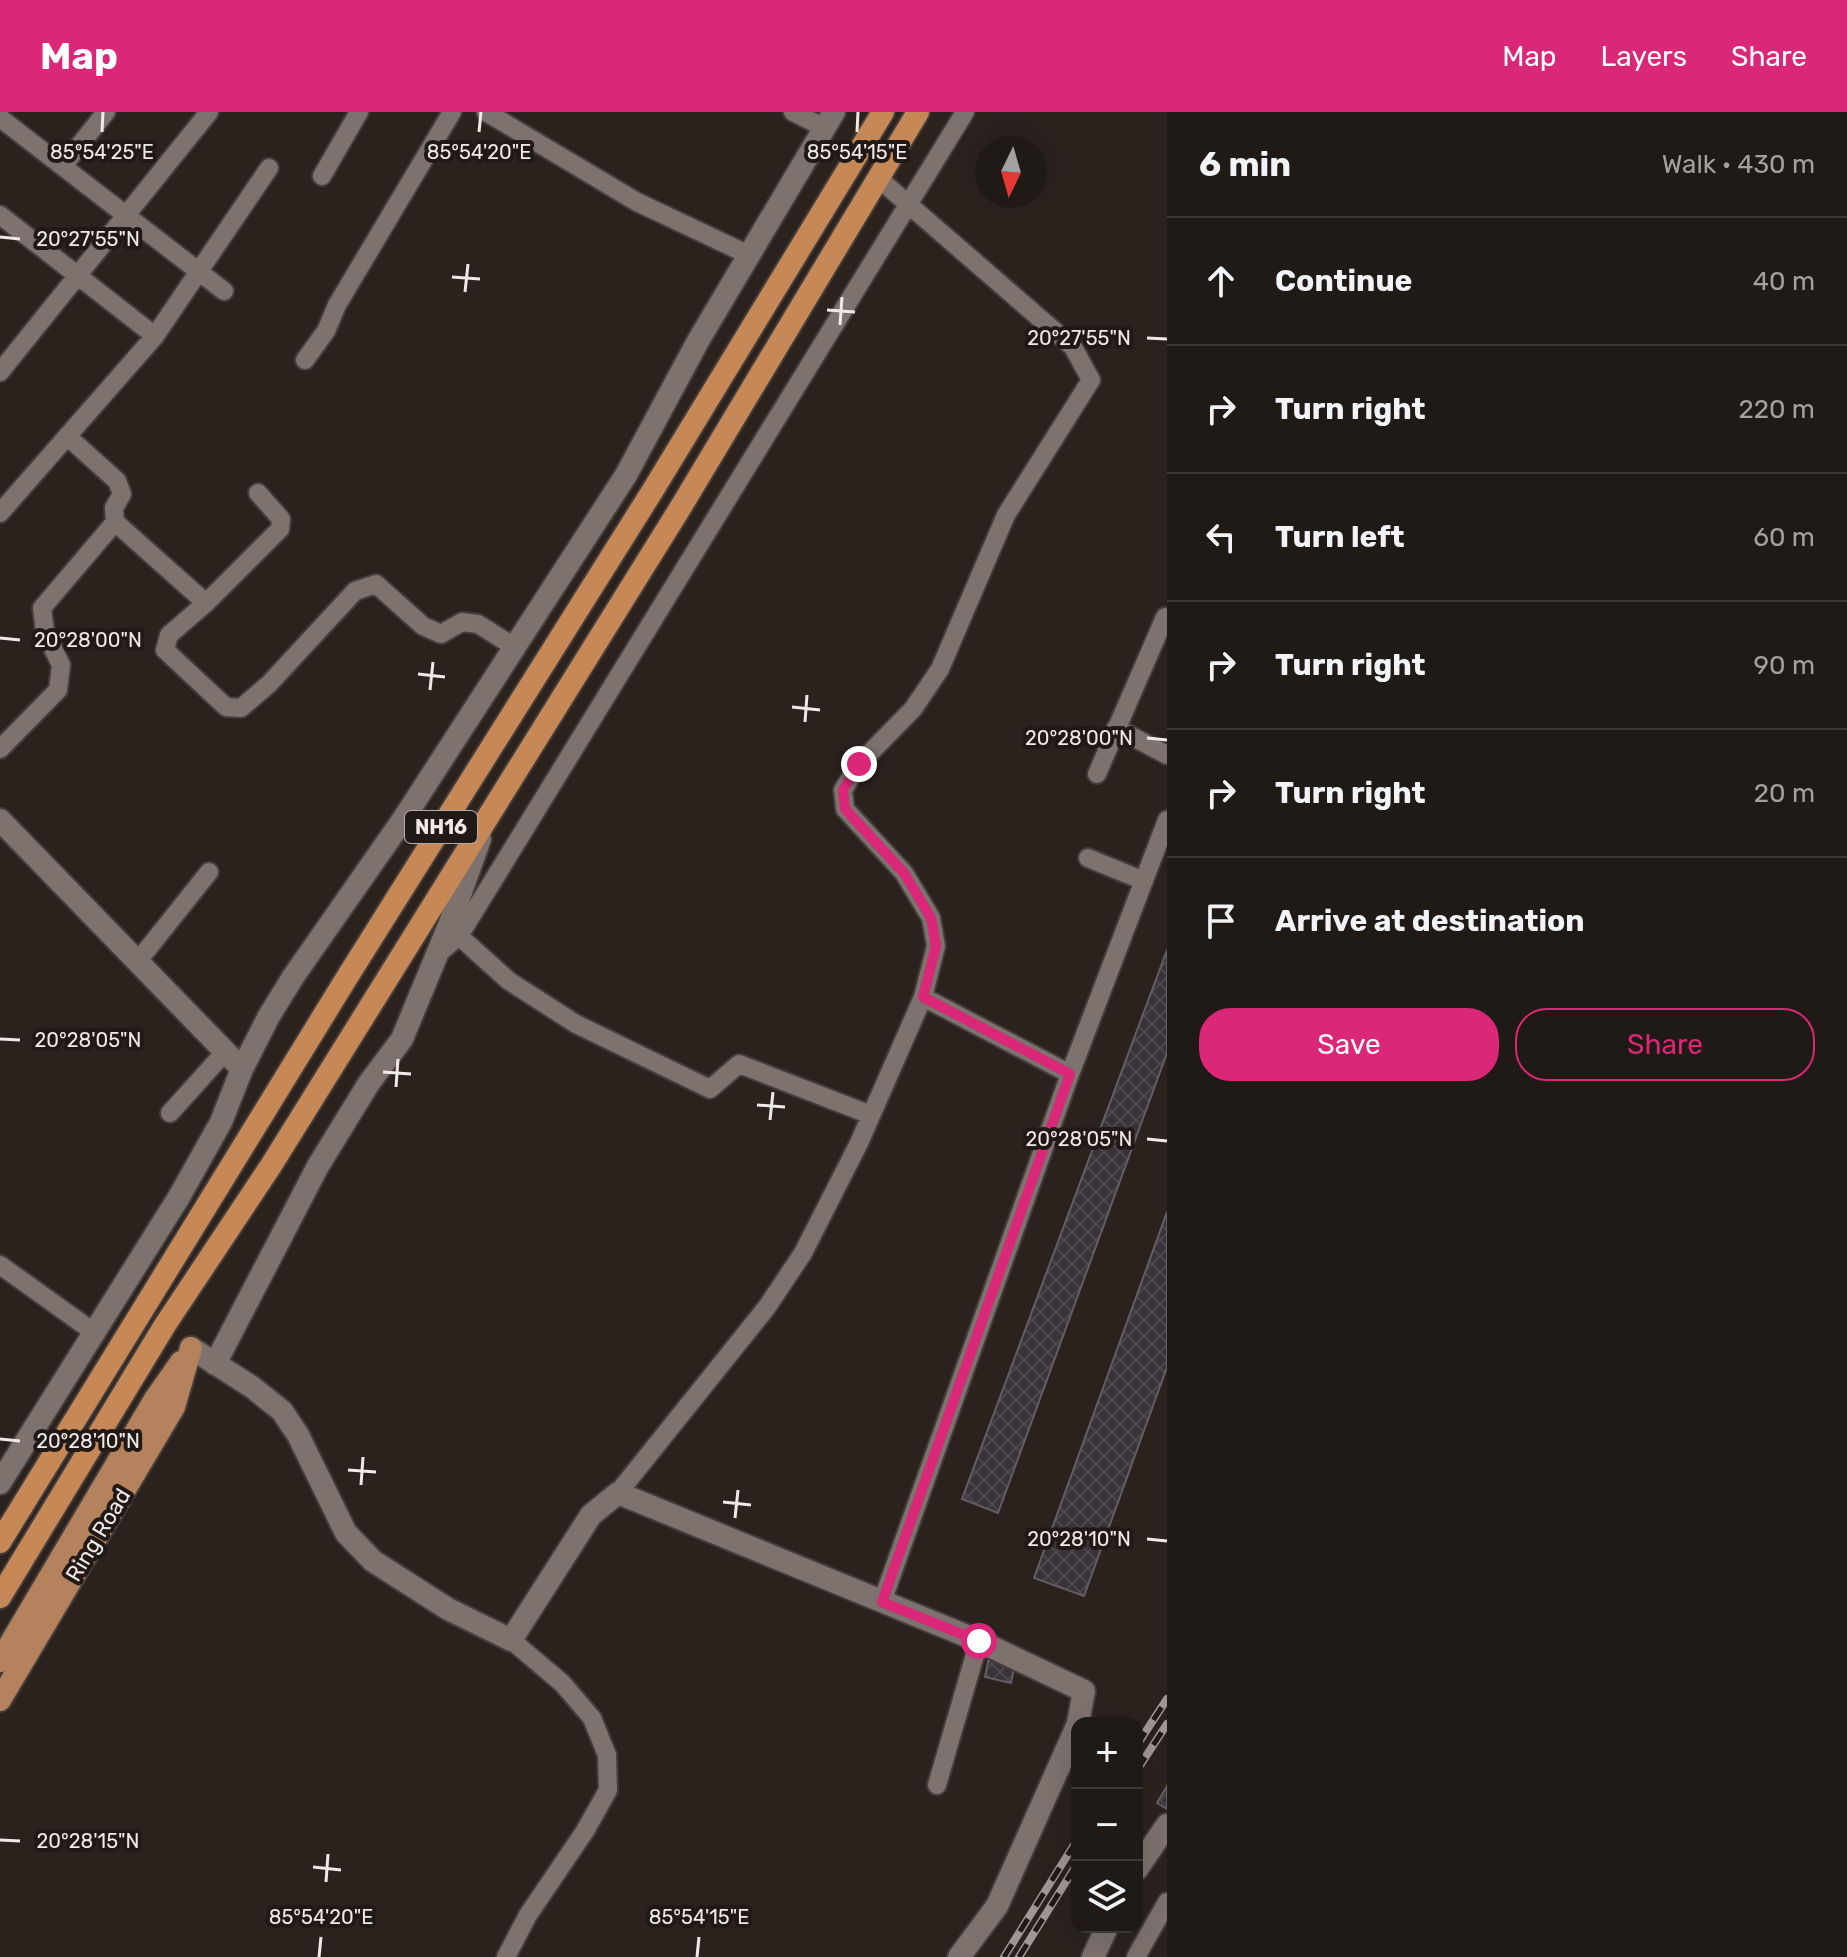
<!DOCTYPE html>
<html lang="en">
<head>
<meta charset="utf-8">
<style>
	body { margin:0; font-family:Rubik,sans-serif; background:#2d2723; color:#f1f3f6 }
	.controls { position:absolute; right:24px; bottom:24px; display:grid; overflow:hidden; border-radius:16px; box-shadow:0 8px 32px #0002 }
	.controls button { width:72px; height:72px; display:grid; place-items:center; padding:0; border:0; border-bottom:2px solid #3d3835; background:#201a16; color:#f1f3f6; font:40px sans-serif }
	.compass { position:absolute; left:975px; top:24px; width:72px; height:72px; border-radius:50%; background:#201a16; box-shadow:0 8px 32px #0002; rotate:185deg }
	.stop { position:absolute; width:24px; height:24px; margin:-18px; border:6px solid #db2777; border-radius:50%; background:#fff }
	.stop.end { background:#db2777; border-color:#fff; box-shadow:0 2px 8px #0008 }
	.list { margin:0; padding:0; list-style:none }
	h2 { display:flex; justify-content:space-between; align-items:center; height:104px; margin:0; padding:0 32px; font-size:34px }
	h2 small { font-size:26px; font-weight:400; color:#a2a1a1 }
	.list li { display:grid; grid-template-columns:52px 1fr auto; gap:24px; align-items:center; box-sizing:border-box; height:128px; padding:0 32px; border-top:2px solid #3d3835 }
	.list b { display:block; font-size:30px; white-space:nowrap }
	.list em { font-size:26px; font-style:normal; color:#a2a1a1 }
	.actions { display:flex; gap:16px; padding:24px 32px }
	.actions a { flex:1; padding:18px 0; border:2px solid #db2777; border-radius:32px; text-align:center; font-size:28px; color:#db2777 }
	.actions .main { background:#db2777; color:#fff }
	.icon { flex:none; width:44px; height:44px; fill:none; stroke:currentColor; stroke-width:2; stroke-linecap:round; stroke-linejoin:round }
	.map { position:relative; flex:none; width:1167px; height:1845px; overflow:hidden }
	header { display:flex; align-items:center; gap:48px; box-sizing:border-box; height:112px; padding:0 40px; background:#db2777; color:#fff }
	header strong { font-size:38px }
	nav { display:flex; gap:44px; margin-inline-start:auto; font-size:28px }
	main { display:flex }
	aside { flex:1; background:#201a16 }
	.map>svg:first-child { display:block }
</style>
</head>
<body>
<header>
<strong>Map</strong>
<nav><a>Map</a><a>Layers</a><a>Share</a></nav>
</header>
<main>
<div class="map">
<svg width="1167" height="1845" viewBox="0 0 1167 1845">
	<defs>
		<pattern id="building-cross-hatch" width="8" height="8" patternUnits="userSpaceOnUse" patternTransform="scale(2)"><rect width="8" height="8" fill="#393339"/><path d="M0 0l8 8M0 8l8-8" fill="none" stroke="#4c474c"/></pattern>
	</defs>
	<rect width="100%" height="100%" fill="#2b221e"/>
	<path fill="url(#building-cross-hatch)" stroke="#645d64" stroke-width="2" d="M1167 838V941L998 1401 962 1387Z
		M1167 1100V1255L1084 1484 1034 1466Z
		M989 1545 1015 1551 1011 1571 985 1565Z
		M1167 1674V1697L1157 1691Z"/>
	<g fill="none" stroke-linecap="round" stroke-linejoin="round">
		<defs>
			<path id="minor" d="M486 0 637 90 749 143
				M793 0 825 16
				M0 6 224 179
				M63 54 106 0
				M322 64 359 0
				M0 103 155 224
				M305 248 326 219 337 193 452 0
				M0 260 209 0
				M67 324 117 369 122 382 114 396 115 410 206 491 169 523 165 538 226 595 241 596 269 572 355 479 376 472 423 514 441 522 462 510 478 512 516 536
				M0 401 155 224 269 56
				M206 491 280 417 281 407 258 381
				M1116 616 1167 643
				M0 637 58 578 61 553 45 520 42 496 115 410
				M1097 662 1165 505
				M1088 746 1144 769
				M459 824 509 869 576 912 710 977 739 952 871 1003
				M439 841 459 824 965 0
				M138 849 209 760
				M923 885 1070 962
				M170 1001 225 940
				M0 1153 95 1221
				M618 1381 767 1195 803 1141 859 1031 923 885 936 834 931 806 904 761 845 697 843 678 859 652 913 597 940 557 1006 403 1091 268 1073 235 878 66
				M882 1490 1070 962 1167 708
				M937 1673 979 1529
				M506 1845 528 1803 585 1719 608 1678 607 1643 592 1606 562 1571 511 1528
				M1136 1845 1167 1790"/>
			<path id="tertiary" d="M0 708 242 957
				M191 1236 252 1275 282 1299 298 1323 346 1421 373 1449 448 1497 511 1528 591 1403 618 1381 979 1529 1084 1579 1078 1611
				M215 1252 318 1054 369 971 402 927 450 811 480 727
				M0 1371 179 1085 221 1010 242 957 269 904 293 865 404 706 626 363 698 229 834 0
				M1137 1757 1167 1713
				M959 1845 997 1794 1077 1614
				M1093 1845 1107 1815"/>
			<path id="primary" d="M0 1549 155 1287 181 1250
				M0 1588 174 1295 191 1236"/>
			<path id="trunk" d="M0 1430 346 867 653 378 883 0
				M0 1485 165 1213 272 1052 679 398 918 0"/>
		</defs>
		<use href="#minor" stroke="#443d39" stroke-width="22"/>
		<use href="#tertiary" stroke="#443d39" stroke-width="26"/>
		<use href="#primary" stroke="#443d39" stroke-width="26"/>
		<use href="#trunk" stroke="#443d39" stroke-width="26"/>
		<use href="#minor" stroke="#7d726e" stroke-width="18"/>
		<use href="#tertiary" stroke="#7d726e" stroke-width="22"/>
		<use href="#primary" stroke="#b4835d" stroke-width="22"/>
		<use href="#trunk" stroke="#c68857" stroke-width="22"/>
		<defs>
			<path id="rail" d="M1137 1633 1167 1587
				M1137 1658 1167 1612
				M1004 1845 1077 1728
				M1019 1845 1077 1752"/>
		</defs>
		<use href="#rail" stroke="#9f9794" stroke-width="8"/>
		<use href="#rail" stroke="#211915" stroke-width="5" stroke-dasharray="15" stroke-linecap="butt"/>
	</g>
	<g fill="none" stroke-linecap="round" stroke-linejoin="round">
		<path stroke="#db2777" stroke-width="10" d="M859 652 843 678 845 697 904 761 931 806 936 834 923 885 1070 962 882 1490 979 1529"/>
	</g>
	<path fill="none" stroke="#f0eae7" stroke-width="3" d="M102 20 103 0M479 20 481 0M857 20 858 0M0 125 20 127M452 165 480 167M465 180 468 152M827 198 855 200M840 213 842 185M1147 226 1167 227M0 526 20 528M418 562 445 565M430 578 433 550M792 595 820 598M805 610 807 583M1147 626 1167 628M0 927 20 928M383 960 411 962M396 975 398 947M757 993 785 995M770 1008 773 980M1147 1027 1167 1029M0 1327 20 1329M348 1358 376 1360M361 1373 363 1345M723 1390 751 1393M735 1406 738 1378M1147 1427 1167 1429M0 1728 20 1729M313 1755 341 1758M326 1770 328 1742M319 1845 321 1825M697 1845 699 1825"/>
	<g text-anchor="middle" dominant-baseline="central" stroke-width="8" stroke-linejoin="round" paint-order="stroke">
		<rect fill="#211915" stroke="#b2aba8" stroke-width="2" x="405" y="699" width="72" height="32" rx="6"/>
		<g font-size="20" font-weight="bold" fill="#f0eae7">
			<text x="441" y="715">NH16</text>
		</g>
		<g font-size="22" fill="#f0eae7" stroke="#211915">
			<text transform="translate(98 1423) rotate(-59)">Ring Road</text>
		</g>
	</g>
	<g font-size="20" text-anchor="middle" fill="#f0eae7" stroke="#211915" stroke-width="8" stroke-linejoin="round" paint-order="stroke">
		<text x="102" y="47">85°54'25"E</text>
		<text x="479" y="47">85°54'20"E</text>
		<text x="857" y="47">85°54'15"E</text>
		<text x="88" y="134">20°27'55"N</text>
		<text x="1079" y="233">20°27'55"N</text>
		<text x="88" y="535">20°28'00"N</text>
		<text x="1079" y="633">20°28'00"N</text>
		<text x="88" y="935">20°28'05"N</text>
		<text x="1079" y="1034">20°28'05"N</text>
		<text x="88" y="1336">20°28'10"N</text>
		<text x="1079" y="1434">20°28'10"N</text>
		<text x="88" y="1736">20°28'15"N</text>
		<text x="321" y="1812">85°54'20"E</text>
		<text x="699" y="1812">85°54'15"E</text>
	</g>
</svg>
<div class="controls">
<button>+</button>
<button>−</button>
<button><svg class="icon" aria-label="layers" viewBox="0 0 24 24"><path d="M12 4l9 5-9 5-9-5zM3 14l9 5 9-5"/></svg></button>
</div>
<svg class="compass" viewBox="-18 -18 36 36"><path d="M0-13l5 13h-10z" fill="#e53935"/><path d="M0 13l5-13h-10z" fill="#a2a1a1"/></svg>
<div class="stop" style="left:979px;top:1529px"></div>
<div class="stop end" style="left:859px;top:652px"></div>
</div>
<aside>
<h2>6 min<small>Walk · 430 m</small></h2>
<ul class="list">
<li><svg class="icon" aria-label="ahead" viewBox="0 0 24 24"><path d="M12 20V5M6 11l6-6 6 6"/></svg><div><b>Continue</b></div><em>40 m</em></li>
<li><svg class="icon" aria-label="right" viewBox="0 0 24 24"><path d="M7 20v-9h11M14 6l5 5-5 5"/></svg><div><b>Turn right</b></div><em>220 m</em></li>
<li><svg class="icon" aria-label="left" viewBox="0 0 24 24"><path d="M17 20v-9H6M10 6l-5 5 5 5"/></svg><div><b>Turn left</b></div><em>60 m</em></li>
<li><svg class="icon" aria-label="right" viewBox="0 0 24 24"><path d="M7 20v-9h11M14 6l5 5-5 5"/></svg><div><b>Turn right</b></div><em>90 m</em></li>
<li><svg class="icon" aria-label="right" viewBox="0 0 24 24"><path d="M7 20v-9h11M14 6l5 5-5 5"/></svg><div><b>Turn right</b></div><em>20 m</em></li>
<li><svg class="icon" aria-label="arrive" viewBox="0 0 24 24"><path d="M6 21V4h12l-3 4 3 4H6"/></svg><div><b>Arrive at destination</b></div></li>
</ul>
<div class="actions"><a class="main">Save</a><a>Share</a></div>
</aside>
</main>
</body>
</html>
